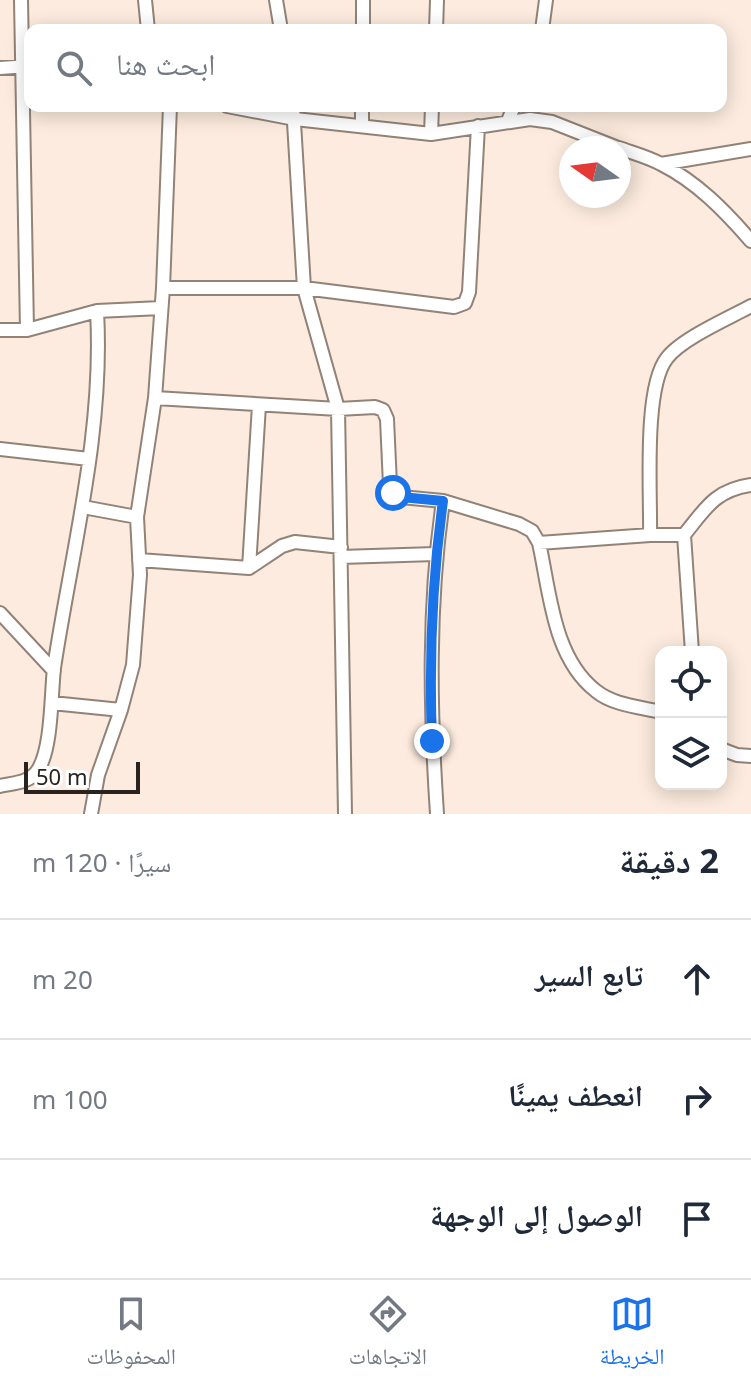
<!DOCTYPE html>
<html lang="ar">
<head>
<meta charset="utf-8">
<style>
	body { margin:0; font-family:"Noto Sans","Noto Naskh Arabic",sans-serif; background:#f6f6f7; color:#1f2937; direction:rtl }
	.controls { position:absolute; right:24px; bottom:24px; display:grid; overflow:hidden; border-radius:16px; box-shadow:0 4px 20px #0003 }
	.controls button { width:72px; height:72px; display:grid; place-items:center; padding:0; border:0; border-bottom:2px solid #e0e1e3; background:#fff; color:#1f2937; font:40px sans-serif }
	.compass { position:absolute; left:559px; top:136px; width:72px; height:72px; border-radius:50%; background:#fff; box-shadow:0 4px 20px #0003; rotate:284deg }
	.scale { position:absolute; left:24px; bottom:20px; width:116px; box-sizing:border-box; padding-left:8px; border:4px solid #29231f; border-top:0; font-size:22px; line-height:28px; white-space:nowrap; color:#29231f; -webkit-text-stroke:6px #fff; paint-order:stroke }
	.stop { position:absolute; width:24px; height:24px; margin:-18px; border:6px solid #1a73e8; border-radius:50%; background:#fff }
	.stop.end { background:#1a73e8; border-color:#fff; box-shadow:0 2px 8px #0008 }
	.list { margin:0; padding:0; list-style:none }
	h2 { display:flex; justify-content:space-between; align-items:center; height:104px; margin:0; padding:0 32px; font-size:34px }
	h2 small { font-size:26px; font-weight:400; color:#747a83 }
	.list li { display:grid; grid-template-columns:52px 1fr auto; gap:24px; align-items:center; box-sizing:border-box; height:120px; padding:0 32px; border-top:2px solid #e0e1e3 }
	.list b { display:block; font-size:30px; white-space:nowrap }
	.list em { font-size:26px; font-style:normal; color:#747a83 }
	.icon { flex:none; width:44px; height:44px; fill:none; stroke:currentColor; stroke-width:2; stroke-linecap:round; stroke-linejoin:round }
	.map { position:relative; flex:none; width:751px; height:814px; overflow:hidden; direction:ltr }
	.search { position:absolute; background:#fff; box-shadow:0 4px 20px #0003; left:24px; right:24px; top:24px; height:88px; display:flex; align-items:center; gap:20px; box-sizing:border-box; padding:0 28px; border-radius:16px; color:#747a83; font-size:30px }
	.sheet { height:464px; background:#fff }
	nav { display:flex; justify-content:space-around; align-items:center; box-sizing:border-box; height:112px; border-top:2px solid #e0e1e3; background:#fff; font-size:22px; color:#747a83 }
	nav a { display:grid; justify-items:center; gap:4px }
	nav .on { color:#1a73e8 }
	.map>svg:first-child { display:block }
</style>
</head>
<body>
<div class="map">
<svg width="751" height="814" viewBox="0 0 751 814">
	<rect width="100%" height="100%" fill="#fcebde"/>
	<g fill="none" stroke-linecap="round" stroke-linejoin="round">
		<defs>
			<path id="street" d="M21 0 27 330
				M145 0 148 30
				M276 0 281 30
				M363 30V0
				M436 30 437 0
				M542 30 546 0
				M0 68 29 66
				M227 106 295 119 431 134 530 119 552 122 618 148
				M293 106 304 288 338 409 345 814
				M508 121 514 106
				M362 126V106
				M431 134 432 106
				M619 148C633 153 648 157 661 164 697 182 725 211 751 241
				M661 164 751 149
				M163 288H304L454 307 465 303 469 292 478 126
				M0 330H27L97 311 161 308
				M155 398 338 409 375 407 383 410 387 419 390 485 393 493 401 497 443 501 519 524 532 531 539 543C550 592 553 658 596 691 613 705 640 707 661 712
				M0 449 89 459
				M83 507 137 517
				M650 535C651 494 643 388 667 358 681 339 729 318 751 306
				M539 543 650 535H684
				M341 557 435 554
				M139 560 249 568 282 546 295 542 341 547
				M249 568 259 405
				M0 613 54 671
				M692 652 684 535C705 509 715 490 751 485
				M52 703 121 710
				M721 749 737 755 751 756
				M0 786C13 783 30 783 38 770 52 748 51 695 54 668 72 549 104 432 97 311
				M91 814 98 775 121 710 133 665 140 575 137 517 155 398 163 288 170 106
				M437 814C430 710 428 605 443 501"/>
		</defs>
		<use href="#street" stroke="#918377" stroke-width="16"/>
		<use href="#street" stroke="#fff" stroke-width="12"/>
	</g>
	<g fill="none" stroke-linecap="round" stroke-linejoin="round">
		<path stroke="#1a73e8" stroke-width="10" d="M393 493 401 497 443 501C432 580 429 662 432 741"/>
	</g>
</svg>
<div class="controls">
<button><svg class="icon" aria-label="locate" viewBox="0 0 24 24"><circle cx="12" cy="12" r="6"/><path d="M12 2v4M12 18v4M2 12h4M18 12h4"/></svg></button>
<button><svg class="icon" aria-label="layers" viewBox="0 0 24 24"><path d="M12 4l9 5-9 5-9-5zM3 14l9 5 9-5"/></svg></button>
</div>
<svg class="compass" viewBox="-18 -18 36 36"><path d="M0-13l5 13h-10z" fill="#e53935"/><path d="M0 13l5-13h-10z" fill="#747a83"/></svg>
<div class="scale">50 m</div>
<div class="stop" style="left:393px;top:493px"></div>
<div class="stop end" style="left:432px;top:741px"></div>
<div class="search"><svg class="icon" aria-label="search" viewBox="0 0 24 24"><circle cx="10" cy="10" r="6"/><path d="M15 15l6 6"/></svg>ابحث هنا</div>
</div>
<section class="sheet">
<h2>2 دقيقة<small>سيرًا · 120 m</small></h2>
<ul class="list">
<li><svg class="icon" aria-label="ahead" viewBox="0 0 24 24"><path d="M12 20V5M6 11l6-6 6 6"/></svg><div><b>تابع السير</b></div><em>20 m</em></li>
<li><svg class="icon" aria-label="right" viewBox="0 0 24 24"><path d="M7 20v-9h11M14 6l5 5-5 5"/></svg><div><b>انعطف يمينًا</b></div><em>100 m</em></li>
<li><svg class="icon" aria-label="arrive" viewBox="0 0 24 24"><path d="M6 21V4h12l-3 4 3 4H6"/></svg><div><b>الوصول إلى الوجهة</b></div></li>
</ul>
</section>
<nav>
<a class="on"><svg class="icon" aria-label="map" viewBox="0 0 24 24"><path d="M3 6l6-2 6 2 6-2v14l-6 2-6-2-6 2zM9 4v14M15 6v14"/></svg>الخريطة</a>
<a><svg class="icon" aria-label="directions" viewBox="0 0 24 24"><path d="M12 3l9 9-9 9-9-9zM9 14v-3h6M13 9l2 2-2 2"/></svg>الاتجاهات</a>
<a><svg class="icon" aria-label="saved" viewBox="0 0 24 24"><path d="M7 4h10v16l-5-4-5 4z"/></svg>المحفوظات</a>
</nav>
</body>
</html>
